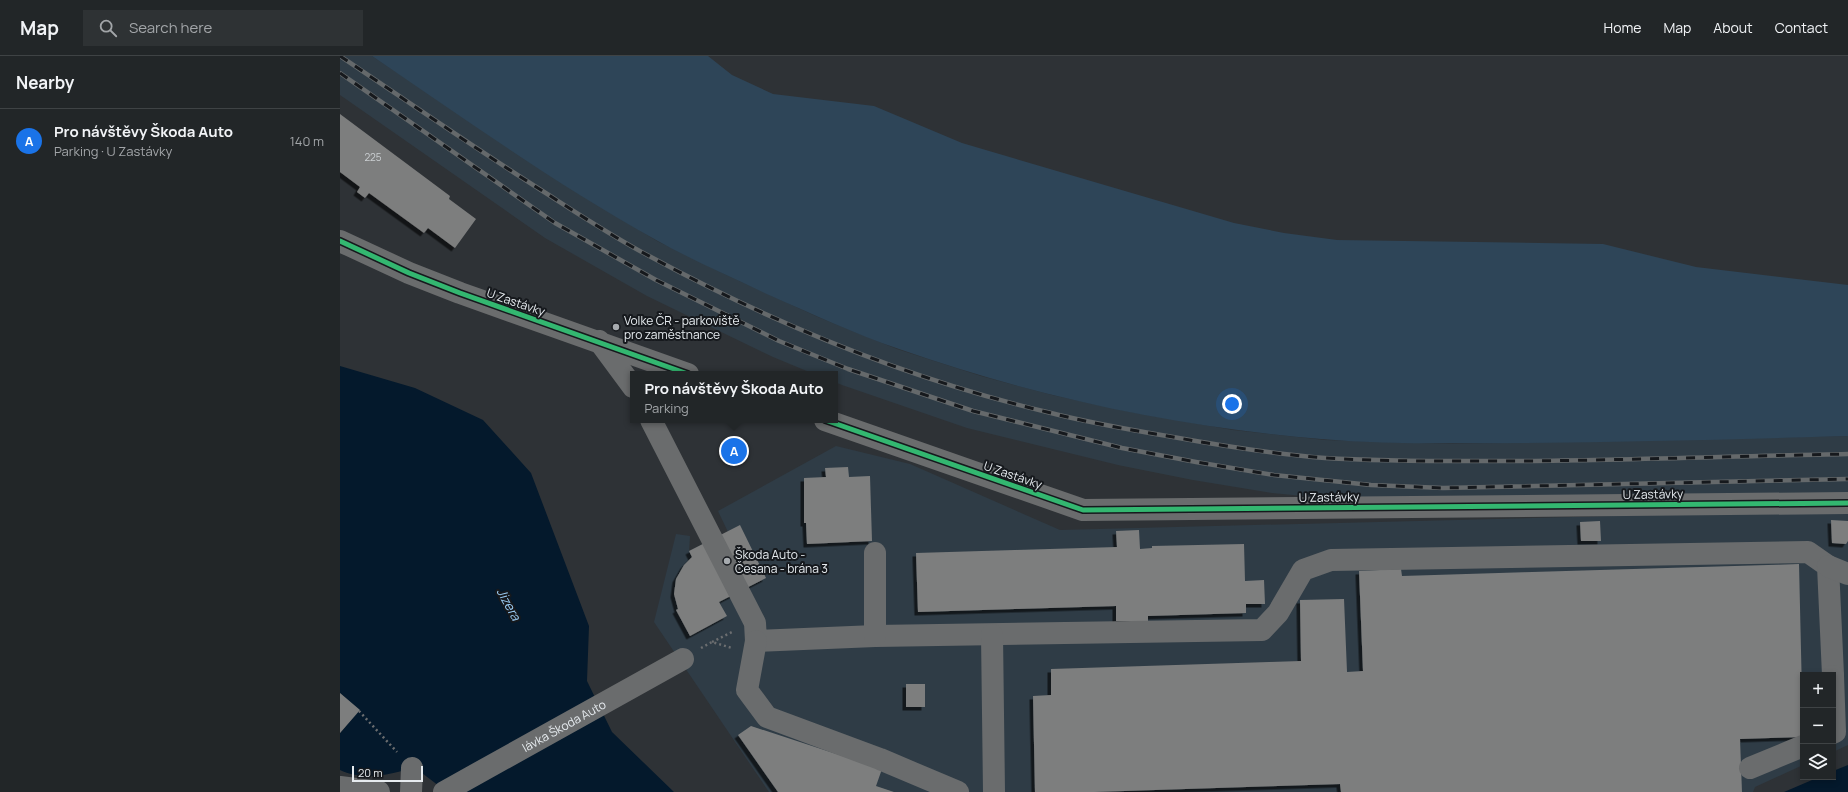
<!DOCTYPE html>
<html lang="en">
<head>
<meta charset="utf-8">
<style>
	body { margin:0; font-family:Manrope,sans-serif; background:#2e3234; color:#f1f3f6 }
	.controls { position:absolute; right:12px; bottom:12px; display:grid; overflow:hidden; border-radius:0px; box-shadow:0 2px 6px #0003 }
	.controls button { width:36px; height:36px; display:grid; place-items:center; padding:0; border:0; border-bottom:1px solid #3f4345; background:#222628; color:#f1f3f6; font:20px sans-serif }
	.scale { position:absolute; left:12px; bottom:10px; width:71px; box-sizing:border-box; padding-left:4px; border:2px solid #e6ebef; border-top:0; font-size:11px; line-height:14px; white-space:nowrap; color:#e6ebef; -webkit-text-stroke:3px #16191d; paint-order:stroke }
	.you { position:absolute; left:892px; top:348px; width:14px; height:14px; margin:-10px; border:3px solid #fff; border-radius:50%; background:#1a73e8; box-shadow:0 0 0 6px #1a73e833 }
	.badge { display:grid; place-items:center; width:26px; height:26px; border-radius:50%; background:#1a73e8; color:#fff; font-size:13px; font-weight:700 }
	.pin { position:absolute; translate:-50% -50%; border:2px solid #fff; box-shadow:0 1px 4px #0006 }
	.popup { position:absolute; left:290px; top:315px; width:208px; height:52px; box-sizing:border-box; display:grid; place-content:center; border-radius:0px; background:#222628; filter:drop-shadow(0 1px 3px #0005); font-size:13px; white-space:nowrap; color:#a2a5a8 }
	.popup b { font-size:15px; color:#f1f3f6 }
	.popup::after { content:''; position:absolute; left:50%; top:100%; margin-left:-8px; border:8px solid transparent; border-top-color:#222628 }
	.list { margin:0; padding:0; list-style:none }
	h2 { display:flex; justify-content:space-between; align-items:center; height:52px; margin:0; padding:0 16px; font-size:17px }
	h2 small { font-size:13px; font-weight:400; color:#a2a5a8 }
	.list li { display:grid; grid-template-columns:26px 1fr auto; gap:12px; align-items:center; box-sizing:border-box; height:64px; padding:0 16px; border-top:1px solid #3f4345 }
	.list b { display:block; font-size:15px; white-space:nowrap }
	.list p { margin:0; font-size:13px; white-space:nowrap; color:#a2a5a8 }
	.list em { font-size:13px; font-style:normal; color:#a2a5a8 }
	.icon { flex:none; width:22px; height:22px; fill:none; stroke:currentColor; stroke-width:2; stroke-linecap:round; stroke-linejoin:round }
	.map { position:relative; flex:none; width:1508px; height:736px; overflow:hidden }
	header { display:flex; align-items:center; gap:24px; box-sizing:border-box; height:56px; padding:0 20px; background:#222628; border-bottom:1px solid #3f4345 }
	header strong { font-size:19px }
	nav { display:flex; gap:22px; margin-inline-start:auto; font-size:14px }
	.search { width:280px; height:36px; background:#2e3234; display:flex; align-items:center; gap:10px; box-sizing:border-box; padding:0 14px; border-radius:0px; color:#a2a5a8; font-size:15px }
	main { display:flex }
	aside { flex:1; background:#222628 }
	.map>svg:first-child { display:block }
</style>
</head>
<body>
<header>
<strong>Map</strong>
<div class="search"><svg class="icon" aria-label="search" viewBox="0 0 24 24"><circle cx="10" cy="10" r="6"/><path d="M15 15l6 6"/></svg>Search here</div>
<nav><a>Home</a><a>Map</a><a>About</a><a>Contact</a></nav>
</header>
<main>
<aside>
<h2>Nearby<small></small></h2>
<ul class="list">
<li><span class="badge">A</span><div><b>Pro návštěvy Škoda Auto</b><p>Parking · U Zastávky</p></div><em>140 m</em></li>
</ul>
</aside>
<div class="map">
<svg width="1508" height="736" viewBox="0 0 1508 736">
	<defs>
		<filter id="shadow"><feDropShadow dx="-3.5" dy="3.5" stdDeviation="0" flood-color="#0009"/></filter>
	</defs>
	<rect width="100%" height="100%" fill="#2e3236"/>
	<path fill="#2f3c46" d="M0 0H32L240 138 317 185 393 222 478 261 557 293 641 320 712 339 791 356 893 374 985 384 1111 388 1508 380V441L1025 446 932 437 853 424 778 409 627 372 502 329 495 326V318H474L433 301 307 240 205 182 0 39Z
		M496 390 570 408 720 474 1508 454V689L1493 696V619H1463V709L1415 731 1413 736H429L314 566 336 478 350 480 349 495 388 476 378 455Z"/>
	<path fill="#2e4558" d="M32 0H368L392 19 433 38 534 50 622 87 894 167 944 177 997 184 1263 188 1356 211 1508 229V380C1401 383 1293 386 1186 387 1118 387 1049 389 981 383 838 371 695 341 559 293 515 278 472 258 429 239 391 221 352 204 316 184 217 129 125 63 32 0Z"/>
	<path fill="#04192c" d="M0 310 75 332 143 364 191 417 249 570 247 625 272 676 334 736H107L74 711C52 719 22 725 0 714V677L19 654 0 637Z
		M1508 709V736H1444L1479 721H1493V715Z"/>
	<path fill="#7d7e7e" filter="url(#shadow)" d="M0 58 110 140 109 143 136 163 115 192 88 172 84 177 29 137 25 142 17 136 20 131 0 116Z
		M508 411 509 421 530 420 532 485 467 488 466 467H464V422L486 421 485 412Z
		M1491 464 1508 465V485L1506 488 1492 487Z
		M1260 465 1261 485H1241L1240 466Z
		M400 469 426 522 379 546 387 560 350 580 336 554 338 553 334 538 336 523 344 509 352 501 349 495Z
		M799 474 800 493 812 492V490L904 488 905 525 924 524 925 548H906V557L808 560V565H776V550L578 556 576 497 777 491 776 475Z
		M1459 508 1463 681 1400 683 1402 736H1001L1000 728 754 736H695L693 640 711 639V613L961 605 960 544 1004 543 1007 616 1023 615 1019 515 1061 513 1062 520Z
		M566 628H585V651H566Z
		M0 637 20 654 0 677Z
		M411 670 542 713 536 730 554 736H438L398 679Z"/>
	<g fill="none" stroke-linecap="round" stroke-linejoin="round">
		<path stroke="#6c6e70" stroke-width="2.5" stroke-dasharray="2 3" stroke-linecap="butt" d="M372 586 392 576
			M361 592 372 586 392 592
			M19 655 57 696"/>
		<g stroke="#6a6c6d" stroke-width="22">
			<path d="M0 185 69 217 120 237 348 318"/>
			<path d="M259 285 293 331"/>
			<path d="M311 364 415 567 416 585 535 580 922 574 938 557 963 514 991 504 1468 496 1488 510 1493 619"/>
			<path d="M485 364 743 454 1508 447"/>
			<path d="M535 497V580"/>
			<path d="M1488 510 1508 518"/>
			<path d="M652 579 654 736"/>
			<path d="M416 585 407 634 427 661 540 703 618 736"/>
			<path d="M1493 620 1495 676 1493 677"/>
			<path d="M1410 712 1463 690"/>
			<path d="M0 731 39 736"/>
			<path d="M71 736 72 712"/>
			<path id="s1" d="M104 736 343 603"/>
		</g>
		<defs>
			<path id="rail" d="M0 0C67 45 133 91 201 134 237 157 273 181 311 201 435 268 569 323 707 356 749 367 791 374 833 381 883 390 934 398 985 402 1052 406 1119 405 1186 405 1293 404 1401 400 1508 398
				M0 17 215 167 316 224 439 285 508 313 633 355 782 392 856 406 934 419 1031 429 1103 432 1508 423"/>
		</defs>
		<use href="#rail" stroke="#65696b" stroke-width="4.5"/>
		<use href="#rail" stroke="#16191d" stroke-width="3" stroke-dasharray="9" stroke-linecap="butt"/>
		<defs>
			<path id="cycleway" d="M0 185 69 217 120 237 348 318
				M485 364 743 454 1508 447"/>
		</defs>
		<use href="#cycleway" stroke="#16191d" stroke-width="8"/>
		<use href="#cycleway" stroke="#33b770" stroke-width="5"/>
	</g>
	<g fill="#a6aaae" stroke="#16191d" stroke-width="1.5">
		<circle cx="276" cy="271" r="4"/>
		<circle cx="387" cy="505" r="4"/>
	</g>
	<g text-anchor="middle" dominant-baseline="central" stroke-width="4" stroke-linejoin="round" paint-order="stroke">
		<g font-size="10" fill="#ccd0d3">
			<text x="33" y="101">225</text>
		</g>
		<g font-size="12" fill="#e6ebef" stroke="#16191d">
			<text transform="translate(176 246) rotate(19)">U Zastávky</text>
			<text transform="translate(673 419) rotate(19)">U Zastávky</text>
			<text transform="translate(1313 438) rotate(-1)">U Zastávky</text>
			<text transform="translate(989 441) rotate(-1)">U Zastávky</text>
			<text stroke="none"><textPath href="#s1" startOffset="137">lávka Škoda Auto</textPath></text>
		</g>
		<g font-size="12" fill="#e6ebef" stroke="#16191d" text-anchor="start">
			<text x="284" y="264">Volke ČR - parkoviště<tspan x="284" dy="14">pro zaměstnance</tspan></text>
			<text x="395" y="498">Škoda Auto -<tspan x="395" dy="14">Česana - brána 3</tspan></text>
		</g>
		<g font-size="13" font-style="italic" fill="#9bccf4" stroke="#16191d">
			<text transform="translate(169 548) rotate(61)">Jizera</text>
		</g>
	</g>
</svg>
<div class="controls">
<button>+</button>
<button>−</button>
<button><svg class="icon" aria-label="layers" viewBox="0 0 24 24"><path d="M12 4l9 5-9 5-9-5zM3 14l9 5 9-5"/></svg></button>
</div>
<div class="scale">20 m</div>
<div class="you"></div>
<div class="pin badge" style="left:394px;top:395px">A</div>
<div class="popup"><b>Pro návštěvy Škoda Auto</b>Parking</div>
</div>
</main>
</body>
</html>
